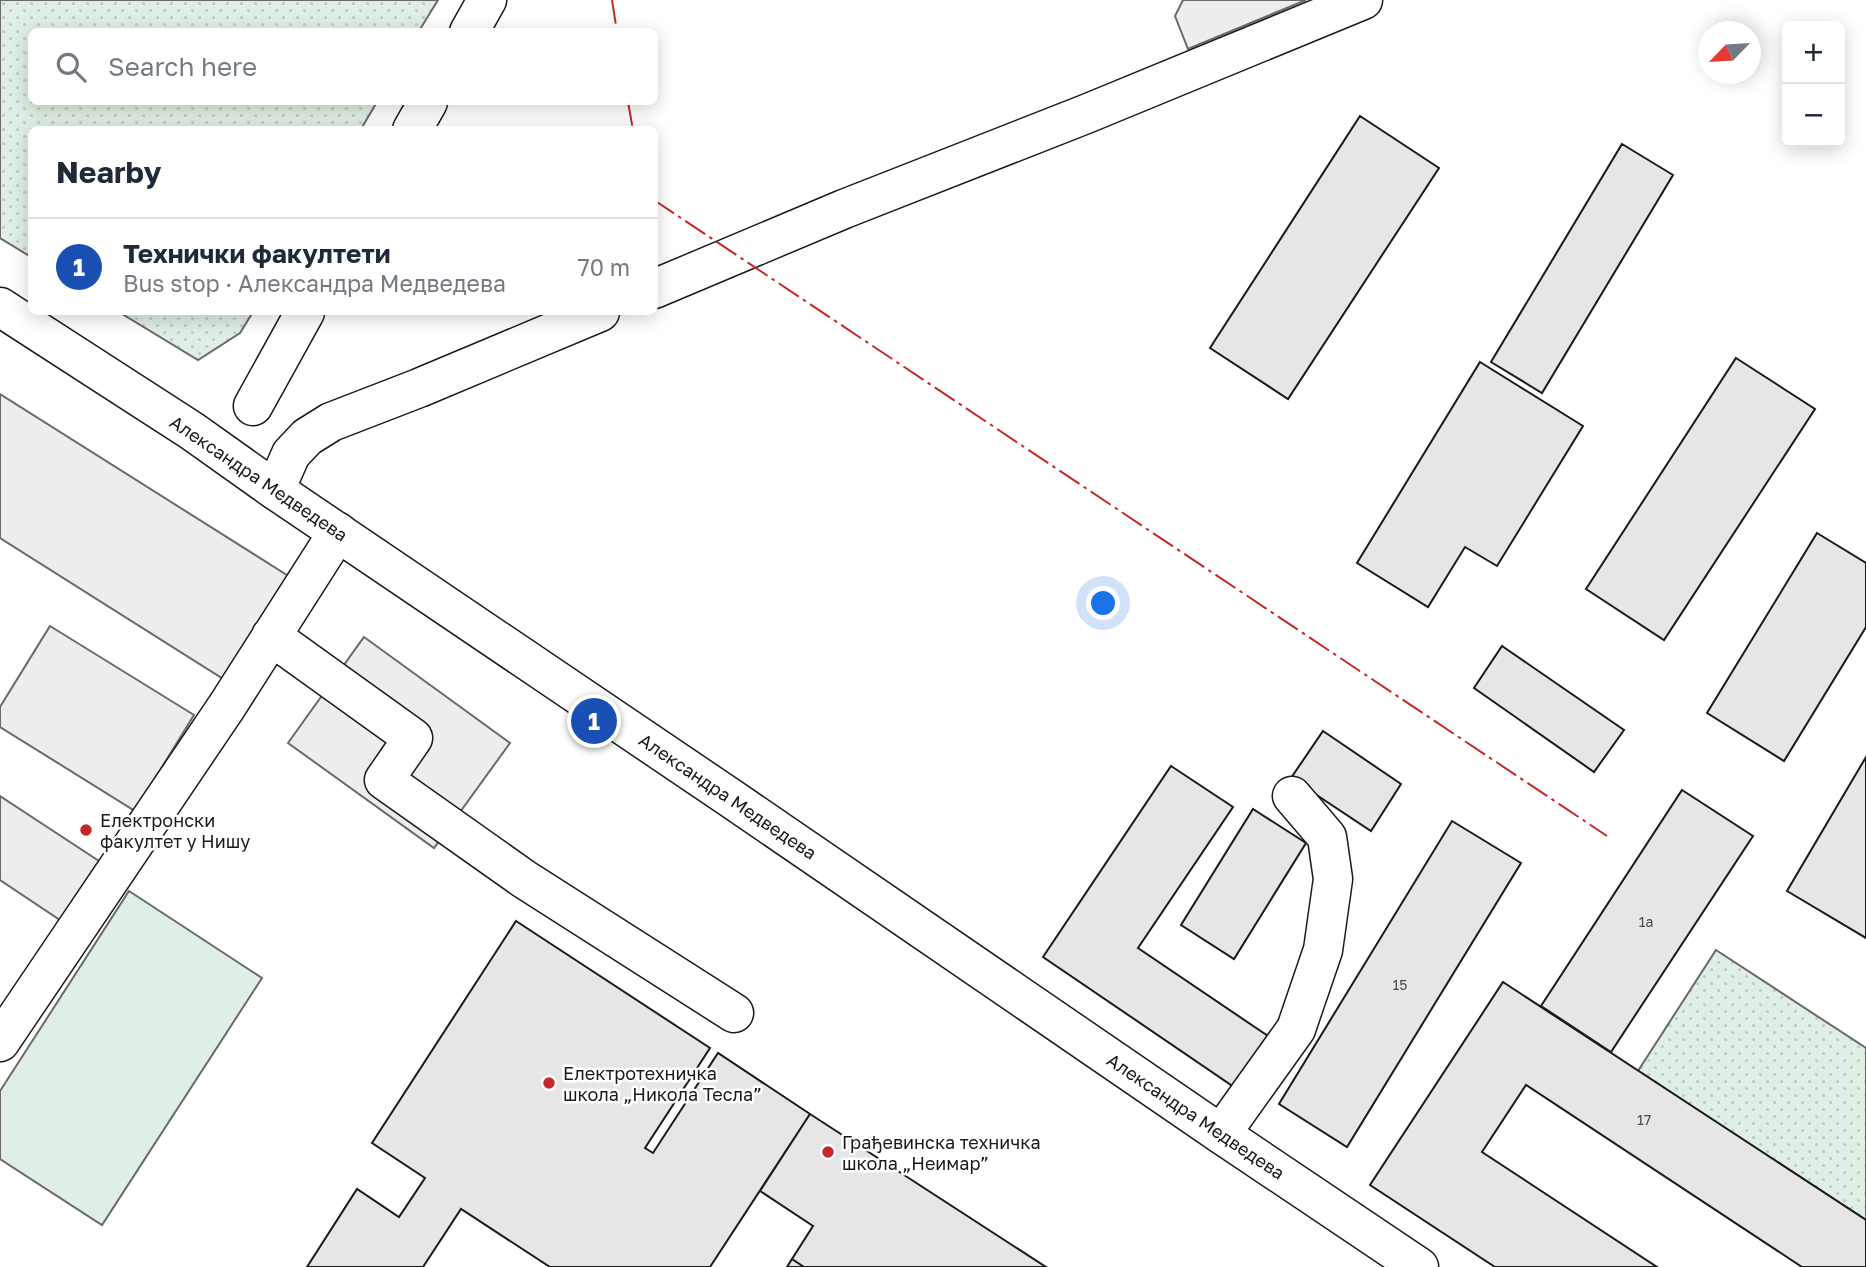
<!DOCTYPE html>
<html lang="en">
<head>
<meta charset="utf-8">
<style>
	body { margin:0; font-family:"Golos Text",sans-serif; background:#f6f6f7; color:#1f2937 }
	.controls { position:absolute; right:21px; top:21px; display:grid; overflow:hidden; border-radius:10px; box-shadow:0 4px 18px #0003 }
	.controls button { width:63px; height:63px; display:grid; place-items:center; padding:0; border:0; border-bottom:2px solid #e0e1e3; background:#fff; color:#1f2937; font:35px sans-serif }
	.compass { position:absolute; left:1698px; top:21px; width:63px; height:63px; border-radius:50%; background:#fff; box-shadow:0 4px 18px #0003; rotate:245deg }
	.you { position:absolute; left:1104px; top:604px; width:24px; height:24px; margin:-18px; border:5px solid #fff; border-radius:50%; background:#1a73e8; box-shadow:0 0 0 10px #1a73e833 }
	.badge { display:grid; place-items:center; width:46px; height:46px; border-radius:50%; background:#ea580c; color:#fff; font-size:23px; font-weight:700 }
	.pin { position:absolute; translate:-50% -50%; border:4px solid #fff; box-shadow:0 2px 7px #0006 }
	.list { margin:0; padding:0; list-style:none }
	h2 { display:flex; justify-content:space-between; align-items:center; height:91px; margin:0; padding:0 28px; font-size:30px }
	h2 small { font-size:23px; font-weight:400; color:#747a83 }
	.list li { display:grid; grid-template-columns:46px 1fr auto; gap:21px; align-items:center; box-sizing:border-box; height:98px; padding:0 28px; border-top:2px solid #e0e1e3 }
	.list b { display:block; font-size:26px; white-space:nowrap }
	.list p { margin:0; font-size:23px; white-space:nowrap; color:#747a83 }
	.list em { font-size:23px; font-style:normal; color:#747a83 }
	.icon { flex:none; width:38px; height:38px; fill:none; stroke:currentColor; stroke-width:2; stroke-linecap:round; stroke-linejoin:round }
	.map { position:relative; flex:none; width:1866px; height:1267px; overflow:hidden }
	.search { position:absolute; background:#fff; box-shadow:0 4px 18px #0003; left:28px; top:28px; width:630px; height:77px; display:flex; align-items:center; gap:18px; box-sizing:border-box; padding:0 24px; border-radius:10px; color:#747a83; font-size:26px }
	.panel { position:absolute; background:#fff; box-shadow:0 4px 18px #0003; left:28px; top:126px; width:630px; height:189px; border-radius:10px }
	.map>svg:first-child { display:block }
</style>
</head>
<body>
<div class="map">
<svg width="1866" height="1267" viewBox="0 0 1866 1267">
	<defs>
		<pattern id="grass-dots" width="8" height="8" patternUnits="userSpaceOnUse" patternTransform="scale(1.75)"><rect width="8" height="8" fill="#e0efe3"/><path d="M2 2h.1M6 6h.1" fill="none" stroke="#c0ccc2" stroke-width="1.8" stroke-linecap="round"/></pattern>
	</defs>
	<rect width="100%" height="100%" fill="#fff"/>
	<path fill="url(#grass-dots)" stroke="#6a6a6a" stroke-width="2" d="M0 0H438L419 31 32 32V102H377L361 129 32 130 31 257 0 238Z
		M119 312H253L240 333 198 360Z
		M1716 950 1866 1048V1220L1638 1071Z"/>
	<path fill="#e0efe3" stroke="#6a6a6a" stroke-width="2" d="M129 891 262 978 102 1225 0 1159V1091Z"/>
	<path fill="#ededed" stroke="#6a6a6a" stroke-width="2" d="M1183 0H1306L1188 49 1175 16Z
		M0 394 290 577 225 680 0 538Z
		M50 626 194 715 135 811 0 727V707Z
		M364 637 510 743 434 848 288 743Z
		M0 796 99 861 60 920 0 880Z"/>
	<path fill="#e6e6e6" stroke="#1a1a1a" stroke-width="2" d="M1360 116 1439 168 1288 399 1210 348Z
		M1622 144 1673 175 1542 393 1491 362Z
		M1736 358 1815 409 1664 640 1586 589Z
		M1480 362 1583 426 1497 566 1465 547 1428 607 1357 563Z
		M1817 533 1866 563V627L1784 761 1707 713Z
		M1502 646 1624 730 1594 772 1474 688Z
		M1323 731 1401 784 1371 831 1291 778Z
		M1866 757V938L1787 891Z
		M1171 766 1233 807 1138 948 1268 1036 1234 1087 1043 957Z
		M1682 790 1753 836 1611 1052 1541 1006Z
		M1253 809 1306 843 1234 959 1181 925Z
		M1452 821 1521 863 1347 1147 1279 1104Z
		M516 921 710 1048 645 1148 653 1153 718 1053 810 1114 710 1267H550L461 1209 423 1267H307L357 1189 399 1217 425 1178 372 1143Z
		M1503 982 1866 1220V1267H1802L1526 1085 1482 1152 1657 1267H1495L1370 1185Z
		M810 1114 1046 1267H804L792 1259 813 1226 760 1191Z
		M792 1259 804 1267H787Z"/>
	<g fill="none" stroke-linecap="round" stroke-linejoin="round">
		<defs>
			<path id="minor" d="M469 32 487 0
				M412 130 428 102
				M654 289 844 209 1086 114 1363 0
				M253 406 305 312
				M275 490 291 454 307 437 331 422 419 388 600 312
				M271 636 413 738 384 780 524 879 734 1013
				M0 1042 227 706 338 532
				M1221 1134 1296 1029 1323 950 1333 879 1327 837 1292 796"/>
			<path id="major" d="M0 307 192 431 275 490 732 799 1221 1134 1419 1267"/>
		</defs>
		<use href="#minor" stroke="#1a1a1a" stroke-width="41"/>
		<use href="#major" stroke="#1a1a1a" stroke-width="41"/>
		<use href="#minor" stroke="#fff" stroke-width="38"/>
		<use href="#major" stroke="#fff" stroke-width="38"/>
		<path stroke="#c62828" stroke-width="2" stroke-dasharray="24 5 3.5 5" stroke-linecap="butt" d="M612 0 617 32
			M628 102 633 130
			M654 200 1607 836"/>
	</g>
	<g fill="#c62828" stroke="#fff" stroke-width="2.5">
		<circle cx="86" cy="830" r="7"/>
		<circle cx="549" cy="1083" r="7"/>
		<circle cx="828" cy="1152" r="7"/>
	</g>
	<g text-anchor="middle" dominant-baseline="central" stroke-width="5" stroke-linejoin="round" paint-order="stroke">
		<g font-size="14" fill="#4d4d4d">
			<text x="1646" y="921">1a</text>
			<text x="1400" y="984">15</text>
			<text x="1644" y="1119">17</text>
		</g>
		<g font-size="18" fill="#1a1a1a" stroke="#fff">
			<text transform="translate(259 478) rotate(34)">Александра Медведева</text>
			<text transform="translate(728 796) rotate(34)">Александра Медведева</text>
			<text transform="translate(1196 1116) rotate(34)">Александра Медведева</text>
		</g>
		<g font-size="18" fill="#1a1a1a" stroke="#fff" text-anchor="start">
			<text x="100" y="820">Електронски<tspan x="100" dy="21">факултет у Нишу</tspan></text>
			<text x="563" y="1073">Електротехничка<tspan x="563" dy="21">школа „Никола Тесла”</tspan></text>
			<text x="842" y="1142">Грађевинска техничка<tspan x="842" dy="21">школа „Неимар”</tspan></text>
		</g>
	</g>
</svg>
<div class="controls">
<button>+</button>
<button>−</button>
</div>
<svg class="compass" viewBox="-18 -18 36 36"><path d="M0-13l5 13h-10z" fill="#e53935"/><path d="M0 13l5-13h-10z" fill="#747a83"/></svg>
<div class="you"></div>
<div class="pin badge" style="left:594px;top:721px;background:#1a4fb4">1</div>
<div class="search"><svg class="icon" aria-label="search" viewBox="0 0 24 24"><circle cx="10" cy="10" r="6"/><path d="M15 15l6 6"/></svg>Search here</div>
<section class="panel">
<h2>Nearby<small></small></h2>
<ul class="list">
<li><span class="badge" style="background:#1a4fb4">1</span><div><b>Технички факултети</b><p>Bus stop · Александра Медведева</p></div><em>70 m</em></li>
</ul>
</section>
</div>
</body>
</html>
